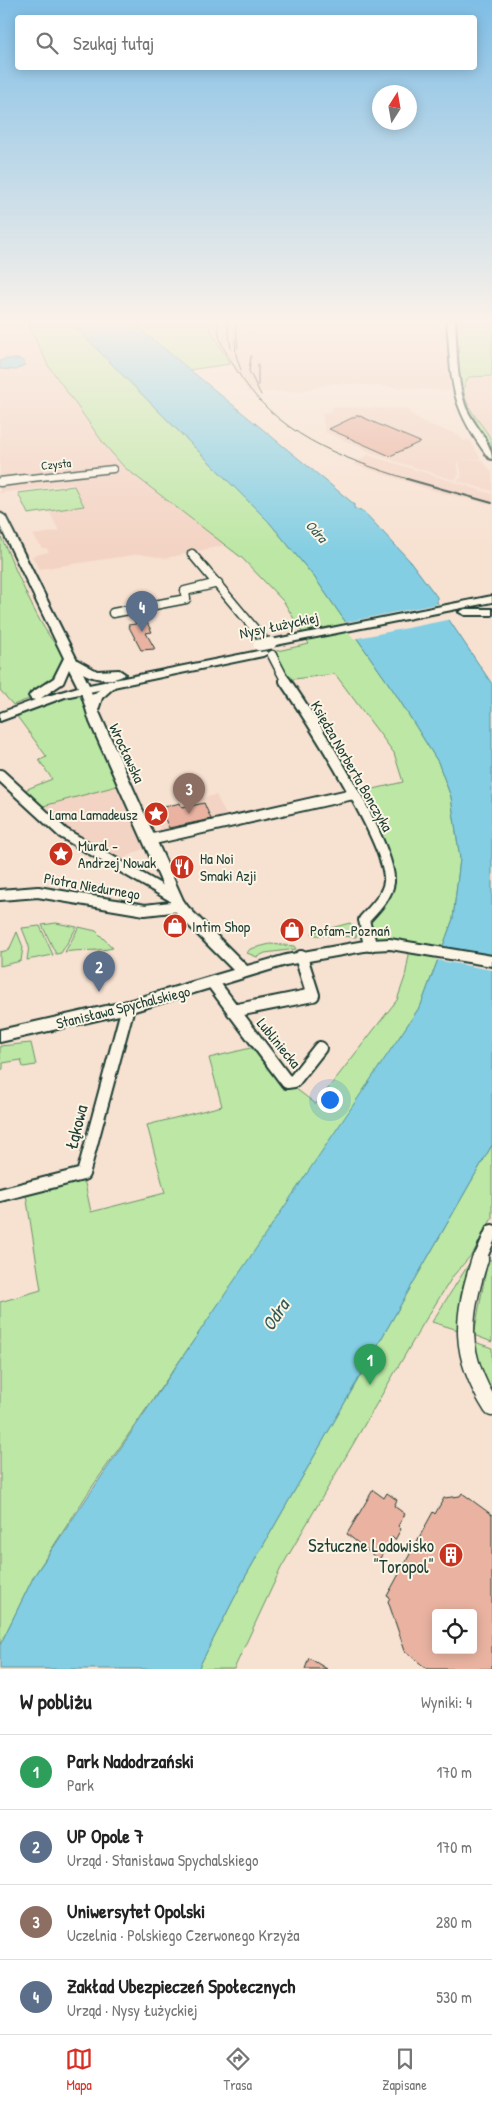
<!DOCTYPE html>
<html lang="pl">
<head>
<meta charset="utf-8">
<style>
	body { margin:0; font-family:"Patrick Hand",sans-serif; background:#f2f2f2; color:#222 }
	.controls { position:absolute; right:15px; bottom:15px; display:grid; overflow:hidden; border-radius:5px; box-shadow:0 2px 12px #0003 }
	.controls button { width:45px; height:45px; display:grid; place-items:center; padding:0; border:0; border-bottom:1px solid #e0e0e0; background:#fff; color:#222; font:25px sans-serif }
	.compass { position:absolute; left:372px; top:85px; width:45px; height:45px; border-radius:50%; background:#fff; box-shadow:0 2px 12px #0003; rotate:11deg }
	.you { position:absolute; left:329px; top:1099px; width:18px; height:18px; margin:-12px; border:4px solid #fff; border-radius:50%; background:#1a73e8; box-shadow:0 0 0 8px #1a73e833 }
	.badge { display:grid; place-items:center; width:32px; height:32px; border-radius:50%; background:#d93025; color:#fff; font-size:16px; font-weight:700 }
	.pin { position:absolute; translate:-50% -41px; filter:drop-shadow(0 1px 2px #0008) }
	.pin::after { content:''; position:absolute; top:26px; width:18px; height:15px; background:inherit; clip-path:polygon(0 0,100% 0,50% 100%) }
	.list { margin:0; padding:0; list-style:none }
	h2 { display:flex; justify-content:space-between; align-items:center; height:65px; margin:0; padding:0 20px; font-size:21px }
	h2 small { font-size:16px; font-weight:400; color:#767676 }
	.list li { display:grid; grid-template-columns:32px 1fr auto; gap:15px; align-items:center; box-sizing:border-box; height:75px; padding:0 20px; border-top:1px solid #e0e0e0 }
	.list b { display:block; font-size:19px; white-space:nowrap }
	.list p { margin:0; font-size:16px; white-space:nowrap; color:#767676 }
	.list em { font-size:16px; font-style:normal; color:#767676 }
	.icon { flex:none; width:28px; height:28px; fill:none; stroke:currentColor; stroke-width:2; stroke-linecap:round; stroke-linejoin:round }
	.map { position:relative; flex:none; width:492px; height:1669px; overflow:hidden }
	.search { position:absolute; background:#fff; box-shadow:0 2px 12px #0003; left:15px; right:15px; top:15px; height:55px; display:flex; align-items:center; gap:12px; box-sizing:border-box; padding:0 18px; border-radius:5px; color:#767676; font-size:19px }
	.sheet { height:365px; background:#fff }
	nav { display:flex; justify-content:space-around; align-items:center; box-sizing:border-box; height:70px; border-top:1px solid #e0e0e0; background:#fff; font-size:14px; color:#767676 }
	nav a { display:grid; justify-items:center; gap:2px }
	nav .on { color:#d93025 }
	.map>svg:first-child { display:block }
</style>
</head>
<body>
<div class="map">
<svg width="492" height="1669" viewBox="0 0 492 1669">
	<rect width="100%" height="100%" fill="#f7e1d1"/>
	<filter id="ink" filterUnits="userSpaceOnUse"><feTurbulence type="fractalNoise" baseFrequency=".02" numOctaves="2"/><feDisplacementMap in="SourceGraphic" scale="10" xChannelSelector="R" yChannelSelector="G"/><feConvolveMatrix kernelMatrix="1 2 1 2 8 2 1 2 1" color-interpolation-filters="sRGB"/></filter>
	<g filter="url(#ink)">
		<path fill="#f3d3c3" d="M0 320H26L49 366 104 444 123 466 225 545 166 558 139 554 39 569 32 556 49 552 46 548H42L33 535 59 531 49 511 84 505 73 484 0 493Z
			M205 320H444L450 391 334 383 301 391 248 392Z
			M474 375 492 376V441L466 401V381Z
			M332 407 406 409 422 422 459 435 463 441 470 440 481 459 463 460H482L492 473V491L457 481 462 476 459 461 457 463 459 475 454 480 379 456 325 432 322 413H332Z
			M368 455 492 494V505L434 491 353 464Z
			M124 784 148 846 121 860H109L36 808Z
			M216 795 228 819 163 835 150 810Z"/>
		<path fill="#bce7a4" stroke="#6e926c" d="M26 320H68L269 522 315 578 395 693 438 762 451 797 460 859 453 919 421 1005 278 1219 90 1490 34 1576 0 1645V1302L41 1290 25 1188 83 1174 91 1212 165 1193 147 1125 222 1106 209 1058 259 1046 287 1082 316 1104 397 1000 405 977 409 955 404 952V946L370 945 366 925 389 877 353 794 403 782 394 753 335 674 286 680 268 653 309 644 284 602 242 558 124 467 104 444 48 365Z
			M129 320H205L230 364 188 370Z
			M451 320H492V376L469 377C452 397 483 422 491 440 492 444 492 451 492 456L462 409Z
			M74 486 84 506 28 514 18 493Z
			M0 535C17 570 37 627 63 653V674L34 697 13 705 0 690Z
			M76 691 93 716 124 784 36 808 20 792 52 779 39 760 47 757 13 711Z
			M56 923 77 927 61 953 56 954 42 925Z
			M350 923 358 931 356 937 313 935 312 933Z
			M40 926 53 955 27 960 29 946 22 928Z
			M79 927 96 931 113 948C97 952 81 949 65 952Z
			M17 932 23 947 21 961 0 966V952L9 950Z
			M270 944 294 946 296 949 265 953 257 957 247 953 250 949Z
			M31 1043 36 1065 23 1067 21 1060 3 1063V1069L0 1070V1046Z
			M492 1145V1218L473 1253 453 1276 423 1324 281 1568 234 1669H198L244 1579Z
			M472 1259 465 1332 432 1322Z
			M488 1259 492 1260V1342L474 1335Z
			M466 1339 492 1348V1408Z"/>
		<path fill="#83cee3" stroke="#5b949d" d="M68 320H129L354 504V508L365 513 410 561 437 597V602L492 684V1145L244 1579 198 1669H0V1645L34 1576 421 1005 453 919 460 859 451 797 438 762 395 693 315 578 269 522Z
			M5 359H20L26 364 16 370 0 369V361Z"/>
		<path fill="#f7e1d1" d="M441 603 452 619 353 639 342 623Z
			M441 946 492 955V970L436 960Z"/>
		<path fill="#eab3a1" stroke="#1f3d34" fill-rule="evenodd" d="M358 415 382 426 420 442 390 456 329 429Z
			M142 613 152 632 146 633 155 649 141 650 128 625 136 624 132 617Z
			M180 803 182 808 204 803 211 819 169 828 160 808Z
			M373 1490 384 1498 387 1493 397 1500 394 1506 405 1514 398 1526 401 1529 395 1540 392 1537 379 1560 347 1534Z
			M462 1493 492 1515V1669H427L405 1651 388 1601 390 1598 387 1596 433 1512 435 1514 444 1498 460 1496ZM436 1613H473V1650H436Z
			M309 1658 327 1669H305Z"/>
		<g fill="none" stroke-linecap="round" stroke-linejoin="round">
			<defs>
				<path id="minor-far4" d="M14 480 113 469"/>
				<path id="minor-far3" d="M0 482 25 479
					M192 554 263 639
					M113 613 186 599 185 591 218 583
					M272 655 286 682"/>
				<path id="minor-far2" d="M285 681C309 716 392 845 389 882 387 897 373 910 364 920L368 937
					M0 775 63 833 175 898
					M149 840 353 794
					M0 895 38 892 145 910 180 906"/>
				<path id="minor-far1" d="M368 936 370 945
					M213 983 287 1082 294 1081 320 1048
					M233 1011 313 995 301 957
					M0 1195 83 1174 128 1007
					M479 1261 492 1231"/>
				<path id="minor" d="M480 1259C461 1319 458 1354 492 1408"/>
				<path id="tertiary" d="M115 679 120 682 102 698 98 710 183 900 188 907 247 966 286 955 370 940 390 939 492 956V966L390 949 370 950 286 965 128 1013 0 1042V1030L128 1001 233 970 178 915 172 906 90 722 80 689 81 687H89L92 695Z"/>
				<path id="secondary" d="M447 320H455C457 348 456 378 465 405 471 422 492 442 492 459L489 458C449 405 452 383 447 320Z
					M0 513 5 516 77 660 97 671 119 670 125 674C115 683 93 679 83 673L89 685 263 650 269 653 263 656 65 697 0 721V713L35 700 31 699 29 696 31 693 54 678 64 658 0 526ZM69 669 78 687 41 698 63 683Z
					M492 596V602L271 646 265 643 271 640Z
					M492 609V615H465L459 612 465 609Z"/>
			</defs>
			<use href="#minor-far4" stroke="#1f3d34" stroke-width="9"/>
			<use href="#minor-far3" stroke="#1f3d34" stroke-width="11"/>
			<use href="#minor-far2" stroke="#1f3d34" stroke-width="14"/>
			<use href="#minor-far1" stroke="#1f3d34" stroke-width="16"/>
			<use href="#minor" stroke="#1f3d34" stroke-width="19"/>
			<use href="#tertiary" stroke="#1f3d34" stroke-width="4"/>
			<use href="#secondary" stroke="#1f3d34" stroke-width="4"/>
			<use href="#minor-far4" stroke="#fcf5e5" stroke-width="6"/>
			<use href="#minor-far3" stroke="#fcf5e5" stroke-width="8"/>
			<use href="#minor-far2" stroke="#fcf5e5" stroke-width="10"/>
			<use href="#minor-far1" stroke="#fcf5e5" stroke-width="12"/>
			<use href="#minor" stroke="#fcf5e5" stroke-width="16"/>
			<use href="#tertiary" fill="#fcf5e5" fill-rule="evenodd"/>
			<use href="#secondary" fill="#fcf5e5" fill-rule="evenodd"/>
			<path stroke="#1f3d34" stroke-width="1" d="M218 320C216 338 225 351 234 366 275 435 338 457 411 480
				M227 320 231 349
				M235 320 238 348
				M235 340 236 355 241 370
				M251 356 249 371 261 395
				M258 364V385"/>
			<path stroke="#1f3d34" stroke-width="2" d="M407 479 492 503"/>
			<defs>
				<path id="secondary-bridge" d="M259 645 271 643"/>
			</defs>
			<use href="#secondary-bridge" stroke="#1f3d34" stroke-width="14" stroke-linecap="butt"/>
			<use href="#secondary-bridge" stroke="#fcf5e5" stroke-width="11"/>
		</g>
	</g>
	<linearGradient id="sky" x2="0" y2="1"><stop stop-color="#7fbee6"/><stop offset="0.58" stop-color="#fbf2ea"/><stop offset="1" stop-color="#fbf2ea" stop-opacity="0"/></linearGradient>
	<rect width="492" height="554" fill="url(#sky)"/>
	<defs>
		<symbol id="sight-disc" viewBox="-11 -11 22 22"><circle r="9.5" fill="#c8321e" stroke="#fcf5e5"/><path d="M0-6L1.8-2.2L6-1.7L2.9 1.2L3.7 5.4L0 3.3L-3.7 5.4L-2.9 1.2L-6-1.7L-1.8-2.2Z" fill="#fff"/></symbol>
		<symbol id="restaurant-disc" viewBox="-11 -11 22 22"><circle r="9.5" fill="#c8321e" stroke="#fcf5e5"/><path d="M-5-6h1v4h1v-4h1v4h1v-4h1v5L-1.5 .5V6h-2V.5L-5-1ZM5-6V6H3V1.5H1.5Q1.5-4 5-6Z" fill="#fff"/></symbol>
		<symbol id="shop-disc" viewBox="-11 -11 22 22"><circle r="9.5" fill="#c8321e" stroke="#fcf5e5"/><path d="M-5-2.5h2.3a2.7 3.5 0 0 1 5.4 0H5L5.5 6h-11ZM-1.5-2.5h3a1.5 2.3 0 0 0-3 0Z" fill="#fff"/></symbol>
		<symbol id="building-disc" viewBox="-11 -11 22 22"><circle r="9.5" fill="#c8321e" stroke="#fcf5e5"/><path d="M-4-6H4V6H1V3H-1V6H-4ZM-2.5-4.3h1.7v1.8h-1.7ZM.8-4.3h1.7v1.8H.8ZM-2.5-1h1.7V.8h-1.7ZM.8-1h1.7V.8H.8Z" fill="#fff"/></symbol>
	</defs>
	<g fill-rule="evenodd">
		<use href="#sight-disc" x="142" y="800" width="28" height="28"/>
		<use href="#sight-disc" x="47" y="840" width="28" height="28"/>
		<use href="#restaurant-disc" x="168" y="853" width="28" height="28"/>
		<use href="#shop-disc" x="161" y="912" width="28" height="28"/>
		<use href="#shop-disc" x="278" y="916" width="28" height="28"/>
		<use href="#building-disc" x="437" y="1541" width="28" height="28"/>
	</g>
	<g text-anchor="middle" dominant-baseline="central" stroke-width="4" stroke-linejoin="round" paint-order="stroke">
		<g font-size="12" fill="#1f3d34" stroke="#fcf5e5">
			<text transform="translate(56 464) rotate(-6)">Czysta</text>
		</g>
		<g font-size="14" font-style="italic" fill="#335a57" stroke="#fcf5e5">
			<text transform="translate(317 531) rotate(48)">Odra</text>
		</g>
		<g font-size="15" fill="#1f3d34" stroke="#fcf5e5">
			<text transform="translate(279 625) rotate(-12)">Nysy Łużyckiej</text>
			<text transform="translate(127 753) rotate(65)">Wrocławska</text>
			<text transform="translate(352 766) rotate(60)">Księdza Norberta Bonczyka</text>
			<text transform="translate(92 886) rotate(10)">Piotra Niedurnego</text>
			<text transform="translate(123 1007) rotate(-14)">Stanisława Spychalskiego</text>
			<text transform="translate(279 1043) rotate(51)">Lubliniecka</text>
		</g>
		<g font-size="15" fill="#1f3d34" stroke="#fcf5e5" text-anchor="start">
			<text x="138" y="814" text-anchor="end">Lama Lamadeusz</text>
			<text x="78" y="845">Mural -<tspan x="78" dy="17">Andrzej Nowak</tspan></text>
			<text x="200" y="858">Ha Noi<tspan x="200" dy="17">Smaki Azji</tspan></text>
			<text x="192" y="926">Intim Shop</text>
			<text x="310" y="930">Pofam-Poznań</text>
		</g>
		<g font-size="18" fill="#1f3d34" stroke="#fcf5e5">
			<text transform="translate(76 1127) rotate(-76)">Łąkowa</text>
		</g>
		<g font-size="18" fill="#1f3d34" stroke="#fcf5e5" text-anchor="end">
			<text x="434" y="1545">Sztuczne Lodowisko<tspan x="434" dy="21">"Toropol"</tspan></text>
		</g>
		<g font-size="19" font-style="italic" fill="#335a57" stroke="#fcf5e5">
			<text transform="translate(275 1315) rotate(-57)">Odra</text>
		</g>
	</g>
</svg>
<div class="controls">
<button><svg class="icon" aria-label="locate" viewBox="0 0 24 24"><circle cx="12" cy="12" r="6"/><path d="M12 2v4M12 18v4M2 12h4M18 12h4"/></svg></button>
</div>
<svg class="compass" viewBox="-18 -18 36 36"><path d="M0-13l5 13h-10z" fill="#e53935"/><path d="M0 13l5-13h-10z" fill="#767676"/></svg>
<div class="you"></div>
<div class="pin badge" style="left:370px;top:1385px;background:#2e9e5b">1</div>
<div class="pin badge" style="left:99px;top:992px;background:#5c6f8a">2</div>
<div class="pin badge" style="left:189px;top:814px;background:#8d6e63">3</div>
<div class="pin badge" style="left:142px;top:632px;background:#5c6f8a">4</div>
<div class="search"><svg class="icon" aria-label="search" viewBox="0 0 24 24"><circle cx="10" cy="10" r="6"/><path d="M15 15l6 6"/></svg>Szukaj tutaj</div>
</div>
<section class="sheet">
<h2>W pobliżu<small>Wyniki: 4</small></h2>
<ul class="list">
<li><span class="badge" style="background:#2e9e5b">1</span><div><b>Park Nadodrzański</b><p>Park</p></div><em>170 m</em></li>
<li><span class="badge" style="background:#5c6f8a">2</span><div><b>UP Opole 7</b><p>Urząd · Stanisława Spychalskiego</p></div><em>170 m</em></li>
<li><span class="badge" style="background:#8d6e63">3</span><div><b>Uniwersytet Opolski</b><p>Uczelnia · Polskiego Czerwonego Krzyża</p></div><em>280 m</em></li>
<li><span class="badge" style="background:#5c6f8a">4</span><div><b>Zakład Ubezpieczeń Społecznych</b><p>Urząd · Nysy Łużyckiej</p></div><em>530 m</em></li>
</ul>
</section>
<nav>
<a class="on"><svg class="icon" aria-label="map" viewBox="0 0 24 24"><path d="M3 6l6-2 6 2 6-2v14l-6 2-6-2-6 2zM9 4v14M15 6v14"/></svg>Mapa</a>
<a><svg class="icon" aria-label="directions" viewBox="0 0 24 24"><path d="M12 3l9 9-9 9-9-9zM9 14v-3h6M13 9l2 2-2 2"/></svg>Trasa</a>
<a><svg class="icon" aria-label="saved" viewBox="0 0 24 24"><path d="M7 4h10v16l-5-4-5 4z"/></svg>Zapisane</a>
</nav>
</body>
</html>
